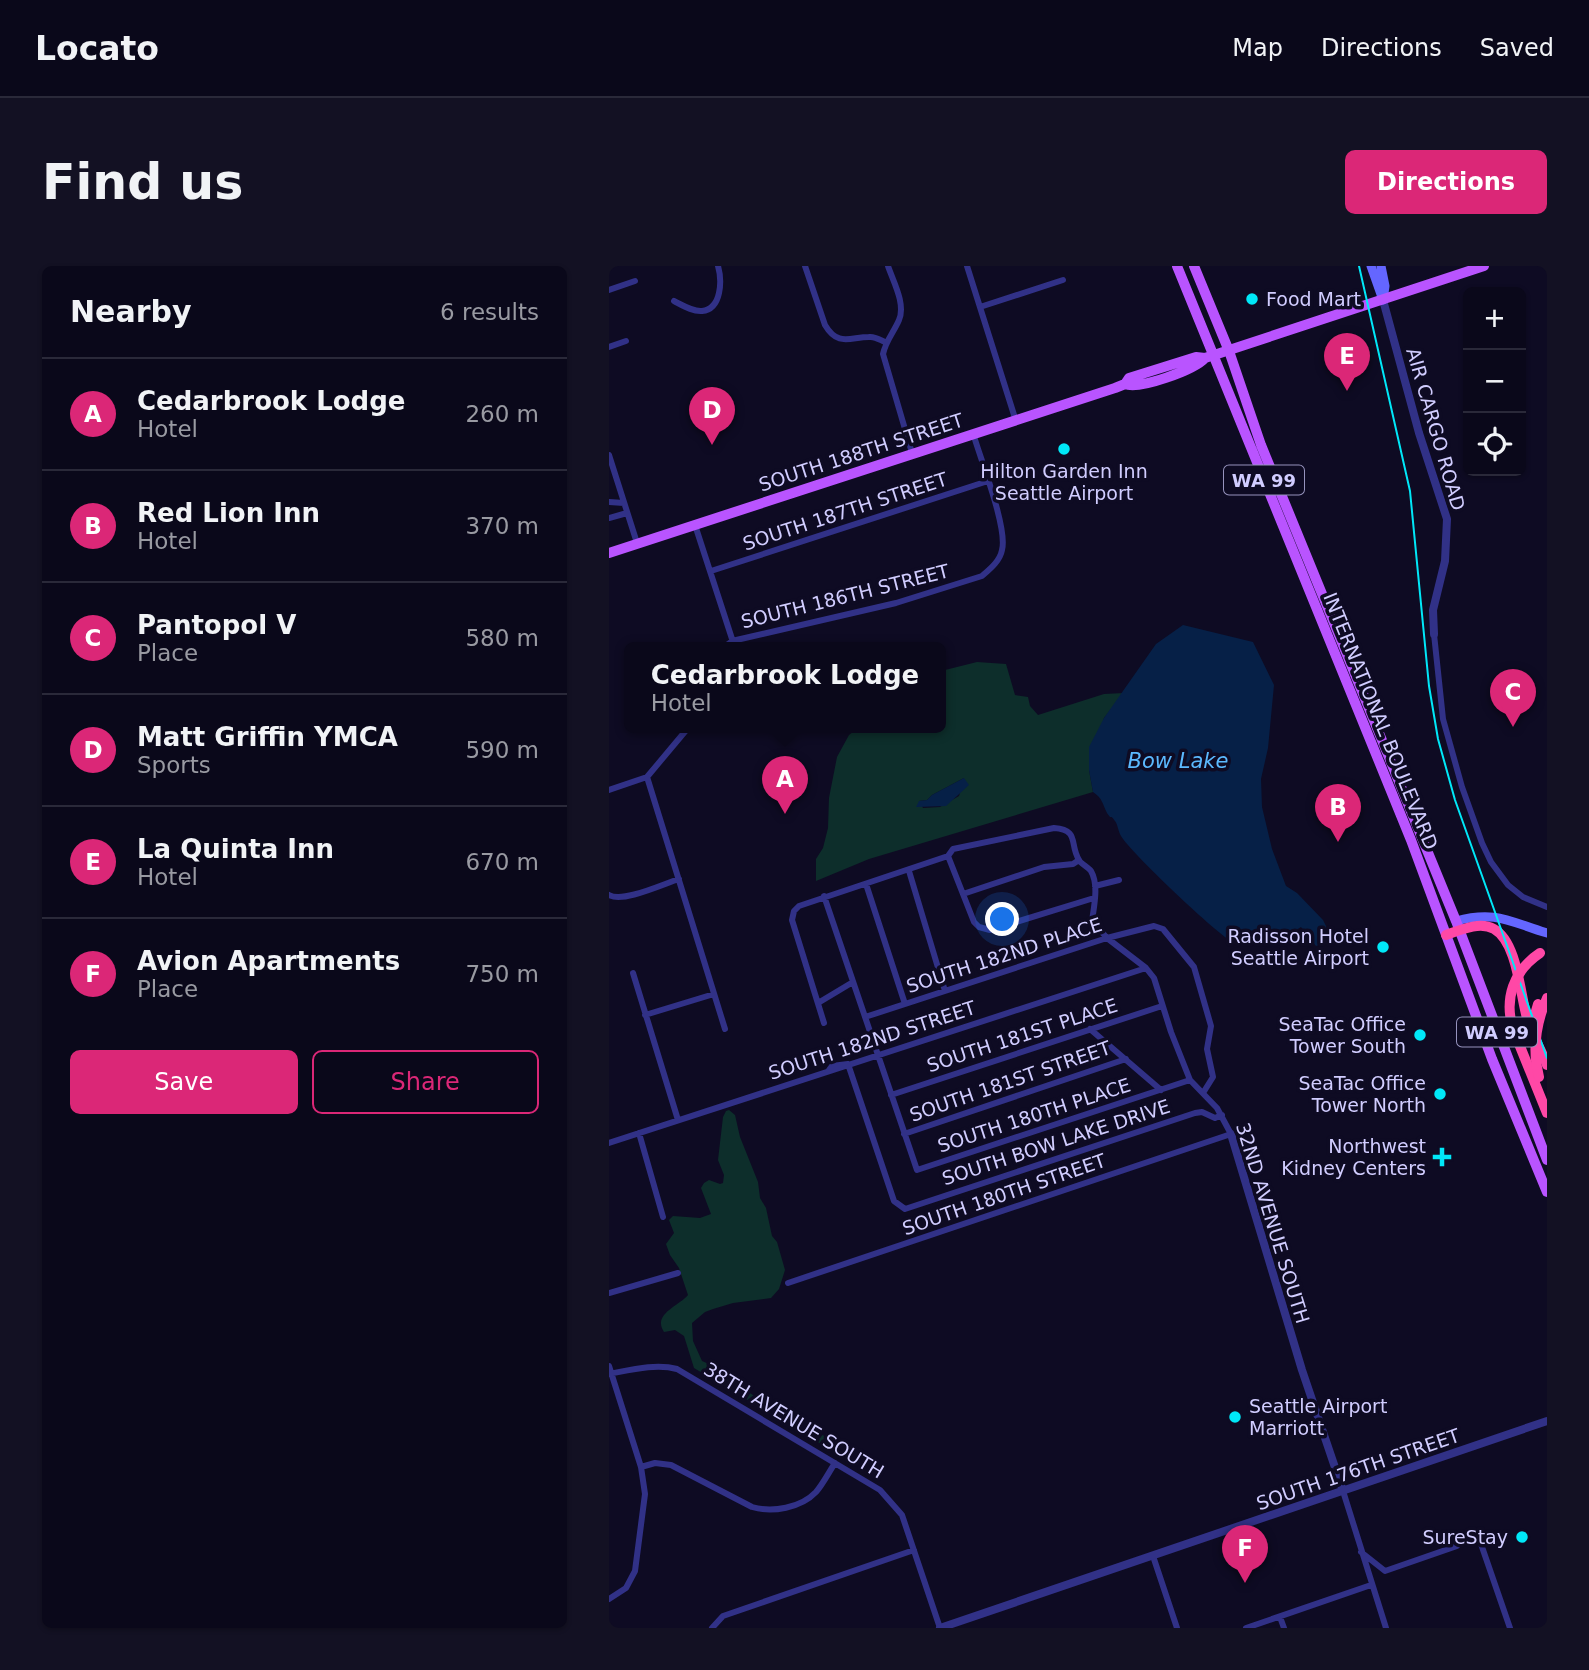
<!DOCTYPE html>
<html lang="en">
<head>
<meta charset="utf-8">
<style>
	body { margin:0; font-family:"DejaVu Sans",sans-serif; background:#131123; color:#f1f3f6 }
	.controls { position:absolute; right:21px; top:21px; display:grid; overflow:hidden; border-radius:10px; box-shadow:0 2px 5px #0004 }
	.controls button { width:63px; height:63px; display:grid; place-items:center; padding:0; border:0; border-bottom:2px solid #2a2939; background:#0a081a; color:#f1f3f6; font:35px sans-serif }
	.you { position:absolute; left:394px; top:654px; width:24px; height:24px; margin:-18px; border:5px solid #fff; border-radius:50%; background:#1a73e8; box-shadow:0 0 0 10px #1a73e833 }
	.badge { display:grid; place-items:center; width:46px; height:46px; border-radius:50%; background:#db2777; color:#fff; font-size:23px; font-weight:700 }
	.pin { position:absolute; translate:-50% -58px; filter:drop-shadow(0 2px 4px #0008) }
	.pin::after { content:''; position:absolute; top:37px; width:24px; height:21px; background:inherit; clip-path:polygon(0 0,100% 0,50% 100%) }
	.popup { position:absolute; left:15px; top:376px; width:322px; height:91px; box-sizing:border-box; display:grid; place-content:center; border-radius:10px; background:#0a081a; filter:drop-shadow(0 2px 5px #0005); font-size:23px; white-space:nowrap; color:#999aa2 }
	.popup b { font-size:26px; color:#f1f3f6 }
	.popup::after { content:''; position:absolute; left:50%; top:100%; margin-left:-14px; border:14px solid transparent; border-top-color:#0a081a }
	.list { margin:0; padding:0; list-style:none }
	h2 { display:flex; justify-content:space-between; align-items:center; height:91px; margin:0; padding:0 28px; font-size:30px }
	h2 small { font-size:23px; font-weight:400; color:#999aa2 }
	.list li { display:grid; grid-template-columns:46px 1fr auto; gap:21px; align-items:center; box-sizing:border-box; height:112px; padding:0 28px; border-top:2px solid #2a2939 }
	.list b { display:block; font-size:26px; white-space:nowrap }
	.list p { margin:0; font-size:23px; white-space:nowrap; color:#999aa2 }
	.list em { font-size:23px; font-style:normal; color:#999aa2 }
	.actions { display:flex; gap:14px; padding:21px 28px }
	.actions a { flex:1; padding:16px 0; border:2px solid #db2777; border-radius:10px; text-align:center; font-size:24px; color:#db2777 }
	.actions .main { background:#db2777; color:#fff }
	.icon { flex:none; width:38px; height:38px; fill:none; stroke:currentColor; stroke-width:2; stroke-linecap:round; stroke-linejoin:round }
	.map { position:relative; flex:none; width:938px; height:1362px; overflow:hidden; border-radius:10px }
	header { display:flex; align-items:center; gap:42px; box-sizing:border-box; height:98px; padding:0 35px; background:#0a081a; border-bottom:2px solid #2a2939 }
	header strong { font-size:33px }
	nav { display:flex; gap:38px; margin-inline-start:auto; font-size:24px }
	.intro { display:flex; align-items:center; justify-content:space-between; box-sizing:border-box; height:168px; padding:0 42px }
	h1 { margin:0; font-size:49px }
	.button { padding:18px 32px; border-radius:10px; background:#db2777; color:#fff; font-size:24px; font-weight:700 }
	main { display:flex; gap:42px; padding:0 42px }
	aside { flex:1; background:#0a081a; border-radius:10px; box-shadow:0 2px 5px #0004 }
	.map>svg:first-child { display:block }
</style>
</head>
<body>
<header>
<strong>Locato</strong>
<nav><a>Map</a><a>Directions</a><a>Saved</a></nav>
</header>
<div class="intro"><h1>Find us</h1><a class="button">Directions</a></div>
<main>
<aside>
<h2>Nearby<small>6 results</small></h2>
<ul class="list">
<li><span class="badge">A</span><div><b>Cedarbrook Lodge</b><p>Hotel</p></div><em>260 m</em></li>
<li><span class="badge">B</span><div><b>Red Lion Inn</b><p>Hotel</p></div><em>370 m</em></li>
<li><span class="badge">C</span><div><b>Pantopol V</b><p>Place</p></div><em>580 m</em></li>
<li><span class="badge">D</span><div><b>Matt Griffin YMCA</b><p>Sports</p></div><em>590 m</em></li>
<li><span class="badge">E</span><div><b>La Quinta Inn</b><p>Hotel</p></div><em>670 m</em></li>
<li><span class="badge">F</span><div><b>Avion Apartments</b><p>Place</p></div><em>750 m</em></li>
</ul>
<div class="actions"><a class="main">Save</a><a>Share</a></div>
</aside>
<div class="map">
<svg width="938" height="1362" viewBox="0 0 938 1362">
	<rect width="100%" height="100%" fill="#0e0b23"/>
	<path fill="#0d2e2b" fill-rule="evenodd" d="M368 396 397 398 406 429 419 431 421 440 429 449 495 428 515 427 495 452 480 504 484 526 260 593 207 615V593L214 582 219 562 220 532 228 491 240 469 249 462H332V405ZM355 512 350 530 331 541 314 542 310 535 318 534 323 529Z
		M120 844 126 849 131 871 149 916 151 932 157 942 163 970 168 976 176 1004 170 1023 162 1032 124 1037 104 1043 96 1046 83 1057 84 1075 93 1095 102 1099 121 1114 197 1164 219 1171 224 1179 222 1184 85 1102 75 1070 66 1064 55 1066C43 1048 70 1040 79 1029L70 1002 61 989 57 978 65 967 60 954 64 950 91 952 102 948 92 922 95 917 100 914 111 918 114 917 115 909 109 894 114 851 117 845Z"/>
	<path fill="#062047" d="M574 359 644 376 665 419 659 482 652 513 653 541 663 583 677 620 688 627 714 654 720 666V675L707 680 692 661C680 669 639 683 625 677 610 670 520 585 512 570 509 565 509 559 506 555 500 546 504 556 498 547 493 537 494 533 484 526L480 504V481L495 452 547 378Z
		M355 512 360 519 337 540 307 541 310 535 318 534 323 529Z"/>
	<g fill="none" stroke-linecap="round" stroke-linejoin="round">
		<path stroke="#313187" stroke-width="6" d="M196 0 216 59C229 81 241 71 260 71 266 70 271 74 276 76
			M279 0C284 15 297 38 290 54 285 66 277 74 274 88L303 187
			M358 0 406 152
			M0 24 26 15
			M65 35C73 39 84 46 93 45 113 43 113 14 109 0
			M371 41 454 14
			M0 81 17 75
			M0 189 28 277
			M0 236 15 237
			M0 252 18 247
			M86 259 125 379
			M102 305 379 215
			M825 368 834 453 853 521 873 577 882 596 899 619 914 631 938 641
			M114 382 123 375 287 337 373 310C381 303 391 295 393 284 399 262 371 192 364 167
			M38 511 116 763
			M38 511 79 462
			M0 524 38 511
			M339 590 365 656 370 661 381 664 485 632
			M300 605 336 725
			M257 618 296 738
			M486 620 510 614
			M354 628 435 601 464 598 470 594
			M0 629C14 637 54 618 70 613
			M215 630 308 904 581 814
			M24 707 69 854
			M209 737 244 716
			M36 749 105 728
			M256 751 498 672 545 660 554 663 585 701 602 760 598 783 604 811 594 827
			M481 763 552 824
			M239 798 285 935 296 943 586 847 593 846 606 852 613 849
			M220 804 223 800 239 798
			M282 829 553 740
			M30 867 54 951
			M295 868 517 793
			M0 877 537 702
			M179 1017 622 868 608 842 581 814 562 766 545 712 537 702 498 672 483 655C485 640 490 619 482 605 479 601 472 598 470 594 460 578 471 564 445 562L344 583 339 590 190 640 185 645 183 654 215 757
			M0 1027 69 1007
			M0 1100 32 1201 36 1228 26 1305 17 1322 0 1333
			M0 1108C21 1104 47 1097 68 1103L271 1224 293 1249 331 1362
			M32 1201 46 1197 62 1199 143 1241C163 1247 192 1242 207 1226 214 1218 220 1206 226 1197
			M734 1225 777 1362
			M872 1278 901 1362
			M752 1286 776 1305 848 1280
			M544 1290 568 1362
			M671 1351 675 1362
			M103 1362 114 1350 305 1284
			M637 1362 762 1319"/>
		<path stroke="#313187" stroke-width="8" d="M774 34 810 167 838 253 836 295 824 344 825 368
			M622 868 693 1104 734 1225
			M331 1362 938 1155"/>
		<path stroke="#6466ff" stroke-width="9" d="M762 0 774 34
			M772 0 776 20 774 34
			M847 655C887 644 901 656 938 667"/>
		<path stroke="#b954ff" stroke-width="10" d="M568 0 802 574 883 793 938 926
			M585 0 620 85 652 179 847 655 938 894
			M516 118C530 124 585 104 596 92L875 0
			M0 287 506 122 516 118 520 112 587 91 596 92"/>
		<path stroke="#ff48a6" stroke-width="10" d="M837 669C851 664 871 655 885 663 910 677 911 734 920 759 925 773 933 785 938 799
			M923 759 929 738
			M904 763 938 847"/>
		<path stroke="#00e8f8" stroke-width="2" d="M750 0 801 225 820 420 829 473 846 534 938 792"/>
		<path stroke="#ff48a6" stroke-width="10" d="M904 763C895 733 904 705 931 687
			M930 811C923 784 927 757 938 732"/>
	</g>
	<g fill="#00e8f8" stroke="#0e0b23" stroke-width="2.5">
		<circle cx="643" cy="33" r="7"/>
		<circle cx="455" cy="183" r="7"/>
		<circle cx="774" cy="681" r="7"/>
		<circle cx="811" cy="769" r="7"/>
		<circle cx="831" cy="828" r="7"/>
		<path d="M829.5 880.5h7v7h7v7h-7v7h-7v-7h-7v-7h7z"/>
		<circle cx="626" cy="1151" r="7"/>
		<circle cx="913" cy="1271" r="7"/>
	</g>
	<g text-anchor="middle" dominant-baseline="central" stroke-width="7" stroke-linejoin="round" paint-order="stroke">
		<g fill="#0e0b23" stroke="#9693bd" stroke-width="2">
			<rect x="615" y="199.5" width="80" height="29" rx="5"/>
			<rect x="848" y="751.5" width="80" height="29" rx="5"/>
		</g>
		<g font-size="18" font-weight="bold" fill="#d1cdff">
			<text x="655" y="214">WA 99</text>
			<text x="888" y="766">WA 99</text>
		</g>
		<g font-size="19" fill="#d1cdff" stroke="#0e0b23" text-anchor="end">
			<text x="657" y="33" text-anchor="start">Food Mart</text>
			<text x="455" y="205" text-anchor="middle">Hilton Garden Inn<tspan x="455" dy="22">Seattle Airport</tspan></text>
			<text x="760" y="670">Radisson Hotel<tspan x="760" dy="22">Seattle Airport</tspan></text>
			<text x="797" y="758">SeaTac Office<tspan x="797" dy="22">Tower South</tspan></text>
			<text x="817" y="817">SeaTac Office<tspan x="817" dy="22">Tower North</tspan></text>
			<text x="817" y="880">Northwest<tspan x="817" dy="22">Kidney Centers</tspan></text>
			<text x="640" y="1140" text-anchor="start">Seattle Airport<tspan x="640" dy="22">Marriott</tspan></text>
			<text x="899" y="1271">SureStay</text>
		</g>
		<g font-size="19" fill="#d1cdff" stroke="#0e0b23">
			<text transform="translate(827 163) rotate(74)">AIR CARGO ROAD</text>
			<text transform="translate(252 186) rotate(-18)">SOUTH 188TH STREET</text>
			<text transform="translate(236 245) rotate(-18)">SOUTH 187TH STREET</text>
			<text transform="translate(236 330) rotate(-14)">SOUTH 186TH STREET</text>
			<text transform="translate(772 455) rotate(68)">INTERNATIONAL BOULEVARD</text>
			<text transform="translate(395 689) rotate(-18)">SOUTH 182ND PLACE</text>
			<text transform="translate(413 769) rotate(-18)">SOUTH 181ST PLACE</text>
			<text transform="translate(263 774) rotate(-18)">SOUTH 182ND STREET</text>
			<text transform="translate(401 815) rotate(-19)">SOUTH 181ST STREET</text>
			<text transform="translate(425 849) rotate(-18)">SOUTH 180TH PLACE</text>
			<text transform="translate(447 876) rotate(-18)">SOUTH BOW LAKE DRIVE</text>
			<text transform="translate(395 928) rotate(-19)">SOUTH 180TH STREET</text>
			<text transform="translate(664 957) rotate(73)">32ND AVENUE SOUTH</text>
			<text transform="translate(185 1154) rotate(31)">38TH AVENUE SOUTH</text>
			<text transform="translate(749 1203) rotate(-19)">SOUTH 176TH STREET</text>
		</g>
		<g font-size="21" font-style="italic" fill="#5bb9ff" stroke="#0e0b23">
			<text x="569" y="495">Bow Lake</text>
		</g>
	</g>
</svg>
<div class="controls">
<button>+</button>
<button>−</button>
<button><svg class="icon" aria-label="locate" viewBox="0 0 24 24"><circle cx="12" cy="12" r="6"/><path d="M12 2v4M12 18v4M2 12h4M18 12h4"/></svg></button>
</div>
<div class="you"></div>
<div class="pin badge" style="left:176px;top:548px">A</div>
<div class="popup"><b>Cedarbrook Lodge</b>Hotel</div>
<div class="pin badge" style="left:729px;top:576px">B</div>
<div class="pin badge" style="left:904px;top:461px">C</div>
<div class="pin badge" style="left:103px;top:179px">D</div>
<div class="pin badge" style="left:738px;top:125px">E</div>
<div class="pin badge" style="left:636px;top:1317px">F</div>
</div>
</main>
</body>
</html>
